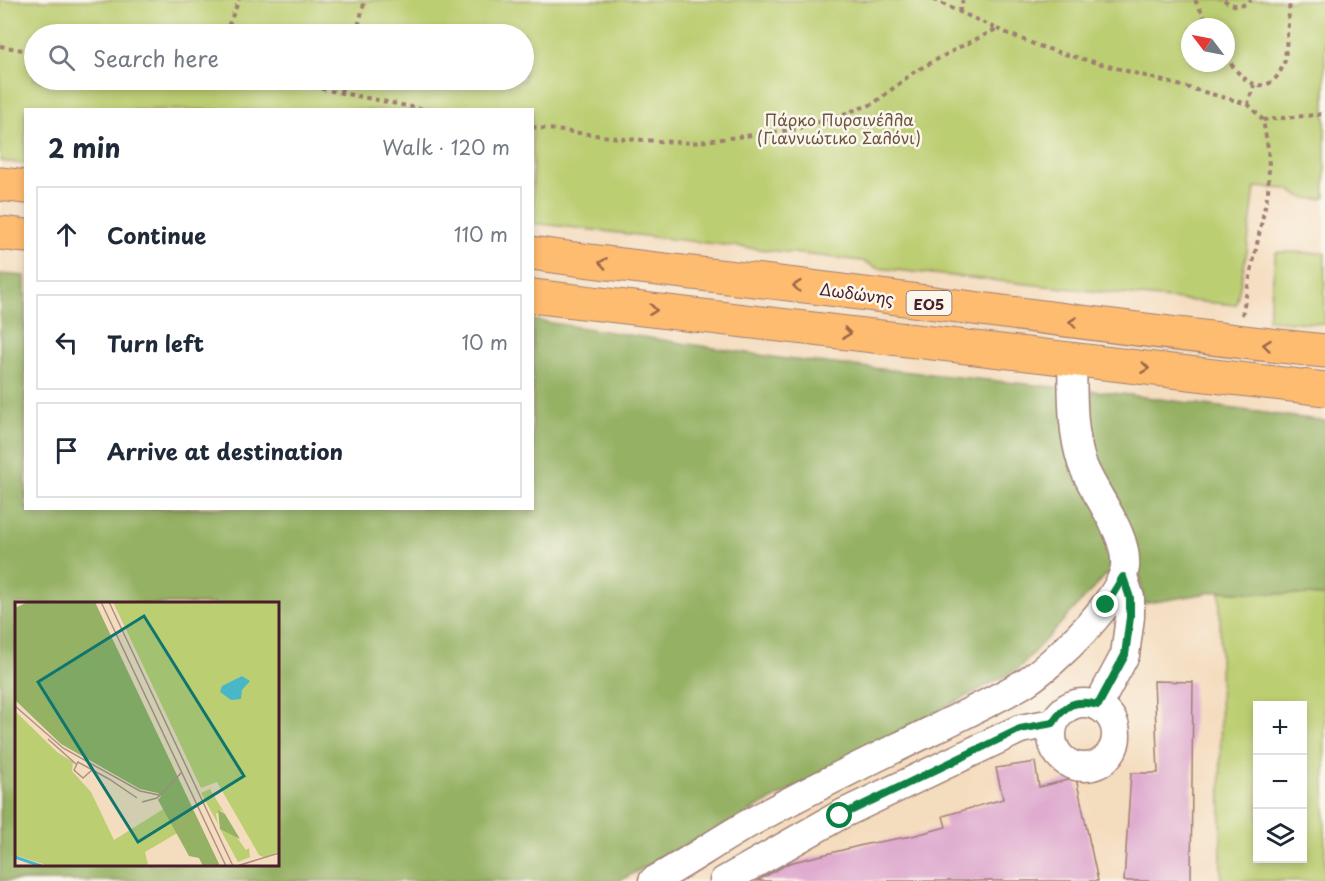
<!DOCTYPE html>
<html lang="en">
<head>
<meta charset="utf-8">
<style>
	body { margin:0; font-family:"Playpen Sans",sans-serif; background:#f6f6f7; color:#1f2937 }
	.controls { position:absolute; right:18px; bottom:18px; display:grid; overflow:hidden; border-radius:0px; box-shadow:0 3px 9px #0003 }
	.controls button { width:54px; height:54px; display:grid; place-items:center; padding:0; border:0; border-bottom:2px solid #e0e1e3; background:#fff; color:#1f2937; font:30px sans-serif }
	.compass { position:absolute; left:1181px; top:18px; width:54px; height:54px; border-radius:50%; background:#fff; box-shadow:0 3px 9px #0003; rotate:302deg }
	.stop { position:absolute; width:18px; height:18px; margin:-14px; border:4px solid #0b8043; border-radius:50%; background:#fff }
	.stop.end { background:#0b8043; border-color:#fff; box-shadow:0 2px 6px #0008 }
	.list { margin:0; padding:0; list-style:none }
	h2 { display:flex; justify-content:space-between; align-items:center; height:78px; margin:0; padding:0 24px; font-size:26px }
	h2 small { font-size:20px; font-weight:400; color:#747a83 }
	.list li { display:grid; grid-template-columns:39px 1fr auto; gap:18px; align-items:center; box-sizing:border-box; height:96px; margin:0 12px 12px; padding:0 12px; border:2px solid #e0e1e3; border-radius:0px }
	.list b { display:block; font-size:22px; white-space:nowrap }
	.list em { font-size:20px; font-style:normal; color:#747a83 }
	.icon { flex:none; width:33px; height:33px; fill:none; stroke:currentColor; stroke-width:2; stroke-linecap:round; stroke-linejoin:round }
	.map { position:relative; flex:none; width:1325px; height:881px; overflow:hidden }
	.search { position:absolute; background:#fff; box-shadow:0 3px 9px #0003; left:24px; top:24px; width:510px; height:66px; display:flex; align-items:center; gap:15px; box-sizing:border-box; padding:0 21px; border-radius:33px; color:#747a83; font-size:22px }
	.panel { position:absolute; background:#fff; box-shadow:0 3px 9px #0003; left:24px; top:108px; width:510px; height:402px; border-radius:0px }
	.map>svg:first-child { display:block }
</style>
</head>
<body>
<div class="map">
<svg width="1325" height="881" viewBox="0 0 1325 881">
	<rect width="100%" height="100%" fill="#fbf7ec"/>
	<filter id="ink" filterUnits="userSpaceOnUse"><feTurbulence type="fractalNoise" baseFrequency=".0167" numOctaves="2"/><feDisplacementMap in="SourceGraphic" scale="12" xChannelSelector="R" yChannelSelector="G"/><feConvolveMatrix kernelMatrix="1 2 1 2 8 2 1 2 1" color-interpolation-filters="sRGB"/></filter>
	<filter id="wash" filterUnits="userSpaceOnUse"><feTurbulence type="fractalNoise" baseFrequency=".008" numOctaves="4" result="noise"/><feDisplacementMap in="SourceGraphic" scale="24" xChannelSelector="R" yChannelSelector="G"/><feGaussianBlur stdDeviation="1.35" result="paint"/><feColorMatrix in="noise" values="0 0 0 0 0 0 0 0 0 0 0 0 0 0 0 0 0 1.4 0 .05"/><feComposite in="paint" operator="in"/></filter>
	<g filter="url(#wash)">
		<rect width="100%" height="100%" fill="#f4dcbe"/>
		<path fill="#bcce72" stroke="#83764e" stroke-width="1.5" fill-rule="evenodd" d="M0 0H1325V198L1316 199 1306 198 1295 194 1289 189 1255 187 1247 251 1236 305 1150 297 877 268 863 261 533 223 532 110H26L25 164 0 161ZM1190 27H1226V63H1190ZM34 34H524V80H34Z
			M1276 252 1325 253V324L1268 320Z
			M1220 591 1325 596V881H1221ZM1258 706H1302V858H1258Z"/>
		<path fill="#95b164" stroke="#706848" stroke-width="1.5" fill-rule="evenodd" d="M0 274 25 276 26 508H532L533 320 786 359 1122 394 1325 421V596L1220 591 1143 604 1139 570 1106 575 1018 669 619 881H0ZM16 604H278V864H16Z"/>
		<g id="blocks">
			<path fill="#dfabcf" d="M1154 681 1193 682 1191 881H1124L1131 773H1158Z
				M1035 762 1039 787 1076 778 1098 881H757L789 863 867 844 912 836 946 827 943 816 1003 799 996 768Z"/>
		</g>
	</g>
	<g filter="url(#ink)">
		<use href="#blocks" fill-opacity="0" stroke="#9f7e74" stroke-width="1.5"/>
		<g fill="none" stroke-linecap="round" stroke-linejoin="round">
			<defs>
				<path id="minor" d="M1052 735a32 32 0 1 1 64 0a32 32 0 1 1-64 0Z
					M1098 705 1125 655 1130 617V598L1123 577
					M653 881C688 862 720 839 755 820 814 787 876 758 937 728 967 713 998 699 1026 682 1054 664 1121 600 1125 567 1128 532 1093 494 1082 463 1071 429 1073 394 1072 359
					M724 881 840 815 1020 729 1053 723"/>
				<path id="major" d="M0 184 26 187
					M0 233 26 236
					M532 253C625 267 719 275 812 287 983 309 1154 333 1325 351
					M532 296 1325 389"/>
			</defs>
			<use href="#minor" stroke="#9f7e74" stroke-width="31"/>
			<use href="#major" stroke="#9f7e74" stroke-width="35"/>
			<path stroke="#9f7e74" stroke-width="4" stroke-dasharray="4.5 4.5" stroke-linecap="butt" d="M1195 0 1210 27
				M1224 0C1233 7 1243 8 1251 0
				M959 12 963 0
				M997 29 1036 45 1061 53 1248 104 1254 85
				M225 34 239 0
				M356 34 365 0
				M0 46 34 52
				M1226 56C1242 84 1271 103 1285 60L1290 0
				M277 80 427 110
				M341 92 344 80
				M1263 120 1325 114
				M532 127 626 139 691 143 798 129 873 104 914 72 960 47 997 29 934 0
				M1242 315 1268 192 1269 167 1268 148 1263 120 1248 104"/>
			<use href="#minor" stroke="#fff" stroke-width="28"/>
			<use href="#major" stroke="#febc70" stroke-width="33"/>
		</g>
		<defs><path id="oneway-chevron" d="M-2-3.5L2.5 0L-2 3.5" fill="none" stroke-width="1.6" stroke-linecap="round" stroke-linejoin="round" transform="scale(1.5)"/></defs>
		<g stroke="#9b664a">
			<use href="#oneway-chevron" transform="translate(603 263) rotate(-172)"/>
			<use href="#oneway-chevron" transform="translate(797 286) rotate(-174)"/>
			<use href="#oneway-chevron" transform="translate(653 310) rotate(7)"/>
			<use href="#oneway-chevron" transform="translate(1073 322) rotate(-173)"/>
			<use href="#oneway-chevron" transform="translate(847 333) rotate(7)"/>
			<use href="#oneway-chevron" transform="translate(1267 345) rotate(-174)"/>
			<use href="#oneway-chevron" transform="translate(1145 368) rotate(7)"/>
		</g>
	</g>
	<g fill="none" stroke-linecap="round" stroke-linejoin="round" filter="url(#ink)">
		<path stroke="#0b8043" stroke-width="8" d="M840 816 1020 729 1053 723C1065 704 1076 699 1098 705L1125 655 1130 617V598L1123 577 1106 605"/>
	</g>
	<g text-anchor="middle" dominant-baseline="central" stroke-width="5" stroke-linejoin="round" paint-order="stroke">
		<rect fill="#fbf7ec" stroke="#7f6065" stroke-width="1.5" x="906.5" y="291" width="45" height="24" rx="4.5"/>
		<g font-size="15" font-weight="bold" fill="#4a1f2b">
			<text x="929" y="303">ΕΟ5</text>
		</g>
		<g font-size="16" fill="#6c5440" stroke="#fbf7ec">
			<text x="839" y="119">Πάρκο Πυρσινέλλα<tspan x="839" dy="18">(Γιαννιώτικο Σαλόνι)</tspan></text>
		</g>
		<g font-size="16" fill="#4a1f2b" stroke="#fbf7ec">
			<text transform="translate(857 293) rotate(8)">Δωδώνης</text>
		</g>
	</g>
	<g transform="translate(15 602)">
		<rect width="264" height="264" fill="#f4dcbe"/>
		<path d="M98 0H264V249L250 256 244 253 202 180 186 186ZM0 109 42 150 58 160 57 169 76 190 99 238 150 206 164 230 130 250 133 262 130 264H34L0 253ZM195 187 210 212 206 208 201 212 203 222 186 191ZM205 227 218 230 231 248 234 246 235 255 223 260Z" fill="#bcce72"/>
		<path d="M13 0H80L205 264H188L184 256 174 254 143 198 146 194 143 191 125 187 46 142 0 98V6ZM203 208 210 212 225 237 205 227Z" fill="#95b164"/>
		<path d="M227 74 235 79 227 88 226 97 216 98 205 90 207 84Z" fill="#4ab7c6"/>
		<path fill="none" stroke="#4ab7c6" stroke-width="3" d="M0 255 26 264"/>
		<path fill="none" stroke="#b09083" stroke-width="1.5" d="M86 0 211 264M94 0 218 264M0 104 48 146 125 189 144 193M33 137 61 162M77 168 68 176 59 168 63 160 94 177 122 196M127 200 142 196 167 170M222 264 264 251"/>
		<path fill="#0f766e" fill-opacity="0.15" stroke="#0f766e" stroke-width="3" d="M129 14 229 174 123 240 23 80Z"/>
		<rect width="264" height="264" fill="none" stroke="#4a1f2b" stroke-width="3"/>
	</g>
</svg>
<div class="controls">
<button>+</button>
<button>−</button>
<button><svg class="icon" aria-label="layers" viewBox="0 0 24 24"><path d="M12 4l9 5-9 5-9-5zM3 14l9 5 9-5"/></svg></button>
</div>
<svg class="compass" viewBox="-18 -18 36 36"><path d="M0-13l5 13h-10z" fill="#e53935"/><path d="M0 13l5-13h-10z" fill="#747a83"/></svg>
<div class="stop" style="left:840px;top:816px"></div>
<div class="stop end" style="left:1106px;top:605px"></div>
<div class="search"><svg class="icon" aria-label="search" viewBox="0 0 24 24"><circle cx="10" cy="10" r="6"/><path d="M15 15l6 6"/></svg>Search here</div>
<section class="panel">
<h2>2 min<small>Walk · 120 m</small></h2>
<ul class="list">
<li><svg class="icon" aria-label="ahead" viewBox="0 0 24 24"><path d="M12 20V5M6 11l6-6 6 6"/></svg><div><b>Continue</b></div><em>110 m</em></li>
<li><svg class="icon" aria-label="left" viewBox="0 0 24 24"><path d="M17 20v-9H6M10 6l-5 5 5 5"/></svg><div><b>Turn left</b></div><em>10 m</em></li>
<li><svg class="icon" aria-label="arrive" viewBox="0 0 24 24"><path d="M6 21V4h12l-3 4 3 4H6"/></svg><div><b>Arrive at destination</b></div></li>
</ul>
</section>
</div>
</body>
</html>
